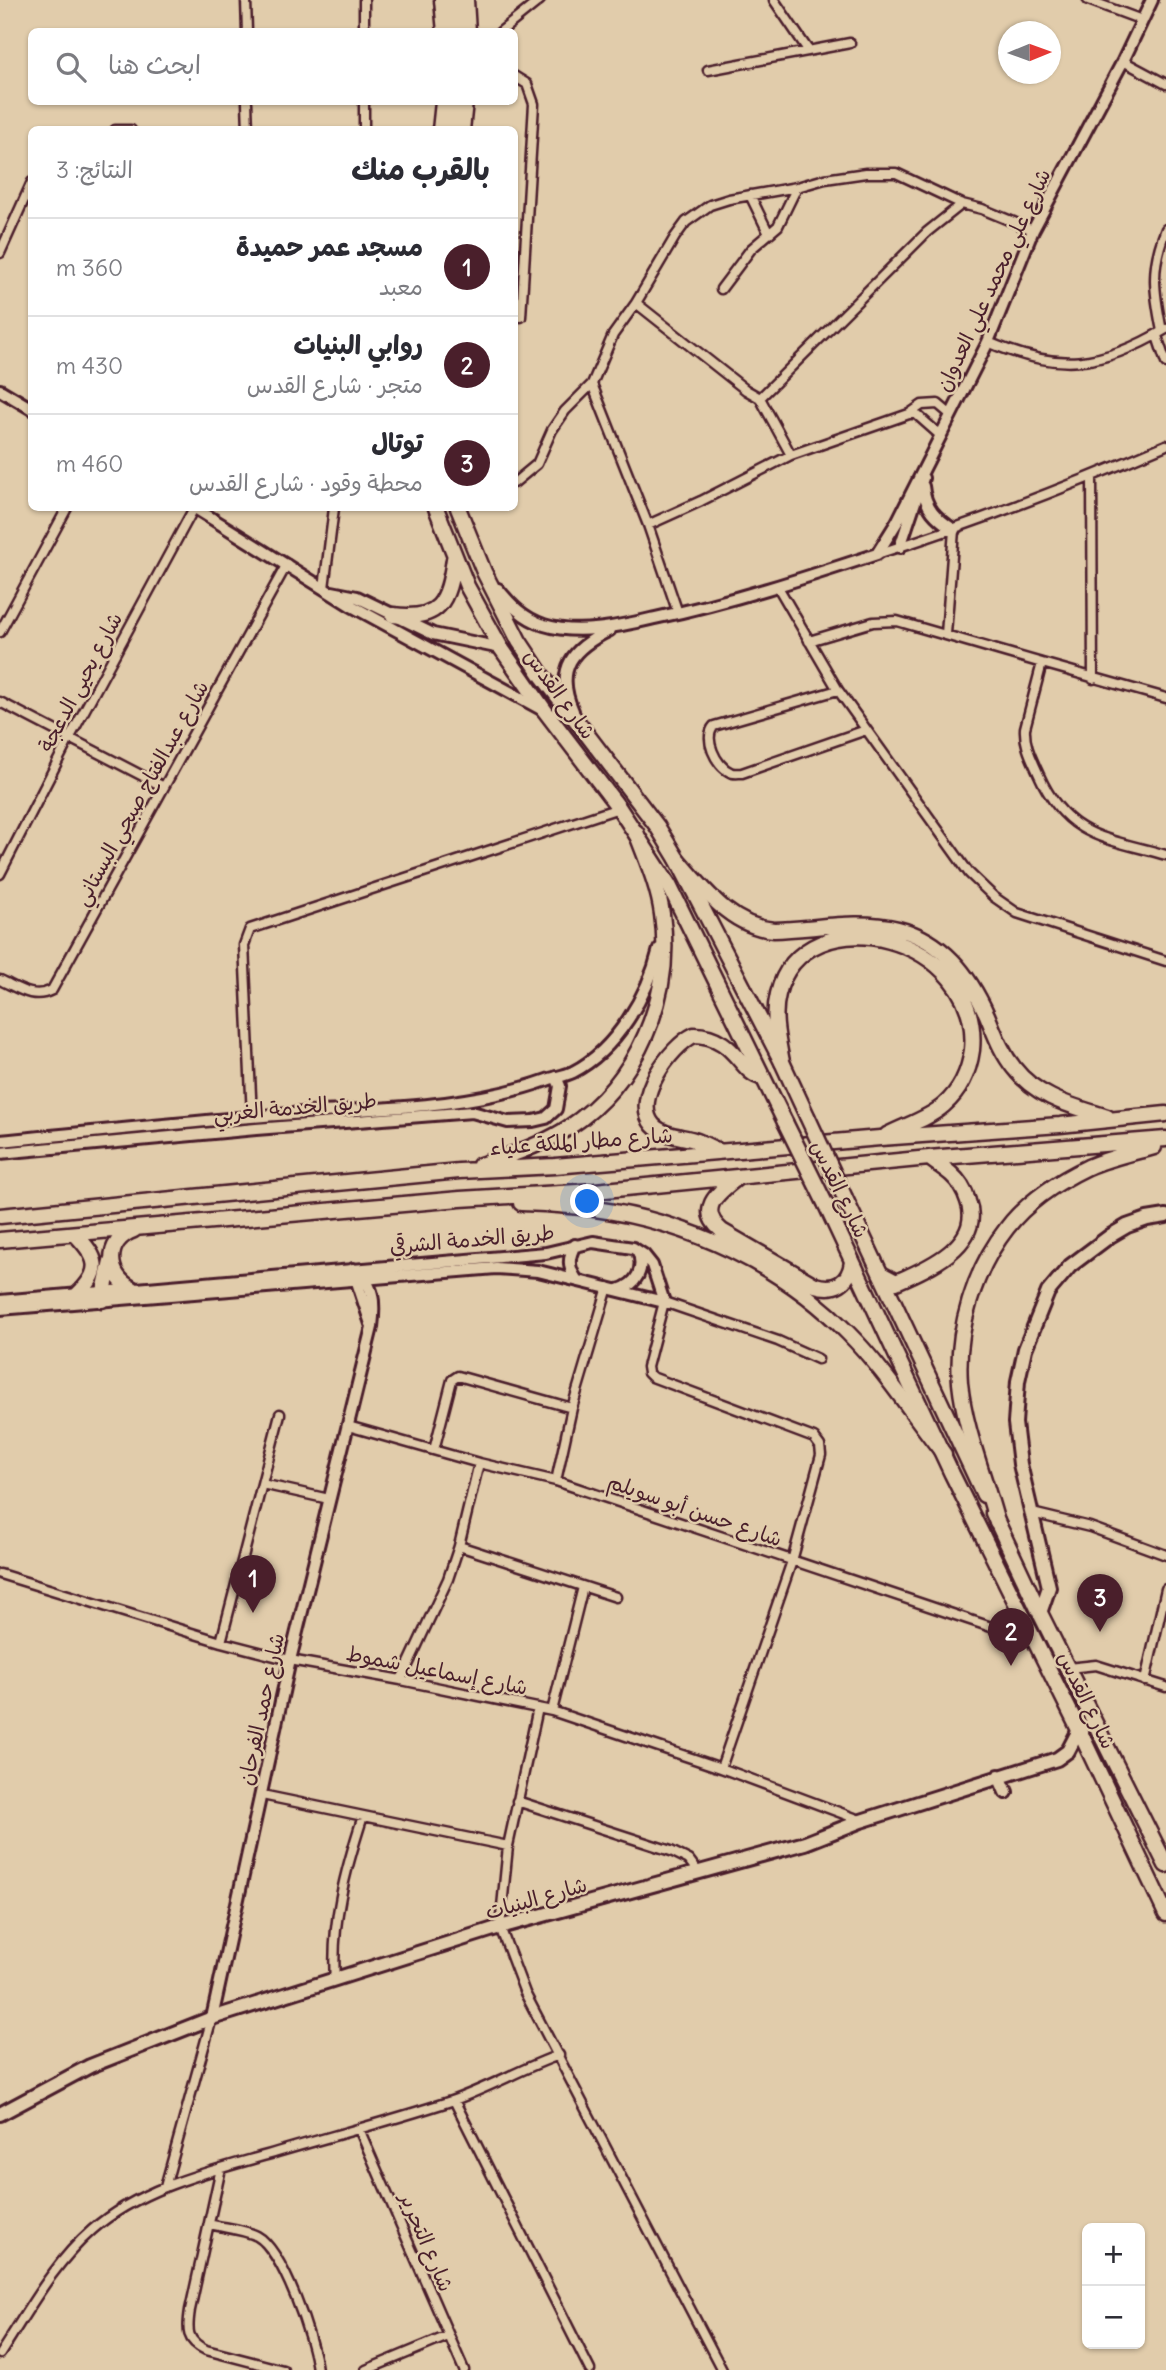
<!DOCTYPE html>
<html lang="ar">
<head>
<meta charset="utf-8">
<style>
	body { margin:0; font-family:Delius,"Playpen Sans Arabic",sans-serif; background:#f2f2f3; color:#2b2b33; direction:rtl }
	.controls { position:absolute; right:21px; bottom:21px; display:grid; overflow:hidden; border-radius:10px; box-shadow:0 2px 5px #0004 }
	.controls button { width:63px; height:63px; display:grid; place-items:center; padding:0; border:0; border-bottom:2px solid #e1e1e2; background:#fff; color:#2b2b33; font:35px sans-serif }
	.compass { position:absolute; left:998px; top:21px; width:63px; height:63px; border-radius:50%; background:#fff; box-shadow:0 2px 5px #0004; rotate:89deg }
	.you { position:absolute; left:588px; top:1202px; width:24px; height:24px; margin:-18px; border:5px solid #fff; border-radius:50%; background:#1a73e8; box-shadow:0 0 0 10px #1a73e833 }
	.badge { display:grid; place-items:center; width:46px; height:46px; border-radius:50%; background:#4a1f2b; color:#fff; font-size:23px; font-weight:700 }
	.pin { position:absolute; translate:-50% -58px; filter:drop-shadow(0 2px 4px #0008) }
	.pin::after { content:''; position:absolute; top:37px; width:24px; height:21px; background:inherit; clip-path:polygon(0 0,100% 0,50% 100%) }
	.list { margin:0; padding:0; list-style:none }
	h2 { display:flex; justify-content:space-between; align-items:center; height:91px; margin:0; padding:0 28px; font-size:30px }
	h2 small { font-size:23px; font-weight:400; color:#7c7c81 }
	.list li { display:grid; grid-template-columns:46px 1fr auto; gap:21px; align-items:center; box-sizing:border-box; height:98px; padding:0 28px; border-top:2px solid #e1e1e2 }
	.list b { display:block; font-size:26px; white-space:nowrap }
	.list p { margin:0; font-size:23px; white-space:nowrap; color:#7c7c81 }
	.list em { font-size:23px; font-style:normal; color:#7c7c81 }
	.icon { flex:none; width:38px; height:38px; fill:none; stroke:currentColor; stroke-width:2; stroke-linecap:round; stroke-linejoin:round }
	.map { position:relative; flex:none; width:1166px; height:2370px; overflow:hidden; direction:ltr }
	.search { position:absolute; background:#fff; box-shadow:0 2px 5px #0004; left:28px; top:28px; width:490px; height:77px; display:flex; align-items:center; gap:18px; box-sizing:border-box; padding:0 24px; border-radius:10px; color:#7c7c81; font-size:26px }
	.panel { position:absolute; background:#fff; box-shadow:0 2px 5px #0004; left:28px; top:126px; width:490px; height:385px; border-radius:10px; direction:rtl }
	.map>svg:first-child { display:block }
</style>
</head>
<body>
<div class="map">
<svg width="1166" height="2370" viewBox="0 0 1166 2370">
	<rect width="100%" height="100%" fill="#e1ccab"/>
	<filter id="ink" filterUnits="userSpaceOnUse"><feTurbulence type="fractalNoise" baseFrequency=".0143" numOctaves="2"/><feDisplacementMap in="SourceGraphic" scale="14" xChannelSelector="R" yChannelSelector="G"/><feConvolveMatrix kernelMatrix="1 2 1 2 8 2 1 2 1" color-interpolation-filters="sRGB"/></filter>
	<g filter="url(#ink)">
		<g fill="none" stroke-linecap="round" stroke-linejoin="round">
			<defs>
				<path id="minor" d="M246 0 247 32
					M364 0V32
					M774 0 808 50
					M1088 0 1142 20
					M500 32 540 0
					M1123 61 1166 84
					M708 70 850 43
					M514 76 527 84 534 104 521 317
					M247 102 248 130
					M115 130H131
					M364 130V102
					M750 195 769 234
					M0 253 32 182
					M721 289 751 249 778 226 797 187
					M636 303 746 390 760 398 791 455
					M1162 331C1154 291 1150 268 1166 229
					M1157 336 1166 363
					M988 342C1057 372 1101 368 1166 329
					M592 384 648 525 678 613
					M760 398 927 232 962 204
					M910 414H916L941 436
					M1092 477 1093 679
					M514 483 537 464 552 430 565 411 592 384 613 335 636 303 675 237 686 222 710 205 729 199 797 187 825 179 866 173H896L962 204 982 209 1033 230
					M648 525 701 501 791 455 909 414 922 405 938 404 951 415
					M877 554C975 523 1071 486 1166 445
					M778 587 838 690 969 873 994 897 1017 913 1166 961
					M324 588 334 508
					M0 632 67 508
					M946 634 954 530
					M809 641 873 622 897 621 1042 663 1025 728C1024 746 1032 759 1039 775 1067 838 1106 838 1166 855
					M1042 663 1166 698
					M838 690 714 726C703 738 716 766 730 772 733 774 738 773 742 773L866 730
					M0 702 164 787
					M0 874 69 739 194 508
					M0 980C18 988 33 1000 52 990L287 564
					M252 1117 244 945 250 929 619 808
					M348 1426 479 1463 556 1481 997 1629 1007 1631 1027 1626
					M434 1450 452 1380 458 1376 572 1408
					M479 1463 459 1546 616 1597
					M556 1481 572 1408 608 1287
					M262 1484 329 1499
					M1032 1513 1090 1527 1166 1555
					M0 1574 221 1642 290 1660 401 1680 552 1711 721 1768 860 1820
					M221 1642 280 1414
					M1068 1668 1096 1665 1166 1687
					M401 1680 448 1579 459 1546
					M1145 1681 1166 1589
					M538 1708 508 1846 500 1927 525 1993 722 2370
					M552 1711 583 1587
					M721 1768 792 1561 821 1455 820 1446 814 1438 652 1377 648 1373 647 1367 664 1302 778 1341 818 1359
					M262 1795 508 1846
					M517 1801 671 1851 689 1860 698 1872
					M335 1980C331 1923 345 1871 363 1816
					M454 2100 590 2370
					M359 2129 464 2370
					M221 2168 190 2310C187 2330 186 2341 206 2350L283 2370
					M165 2187 212 2018
					M209 2224C224 2228 244 2229 257 2236 283 2250 314 2341 317 2370
					M0 2354C28 2311 53 2264 92 2230 140 2188 207 2172 267 2155 328 2137 390 2121 451 2101 488 2088 523 2068 559 2055
					M366 2370 448 2336"/>
				<path id="tertiary" d="M0 390 32 409
					M923 486C925 508 936 518 954 530
					M195 508 350 605 543 710
					M900 547 923 478
					M498 589C511 605 523 618 544 625 579 636 620 626 655 618 731 602 804 578 877 554L897 522 988 342 1033 230 1123 61 1152 0
					M332 592 357 597 433 634 501 648
					M573 711C554 668 573 648 610 630
					M0 1141C97 1132 194 1121 291 1114 375 1108 466 1109 547 1080 555 1077 565 1076 573 1072 616 1050 648 995 659 949
					M0 1153 256 1129 472 1112 508 1122 533 1121 546 1118 556 1109 560 1086 556 1077
					M575 1245C568 1258 568 1267 576 1279
					M354 1273 371 1324
					M618 1290C637 1285 645 1269 638 1251
					M0 1301 546 1253 593 1242 633 1248 644 1255 652 1265 664 1302
					M0 1309 496 1268 538 1271 664 1302
					M212 2018 290 1660 372 1327C375 1303 375 1283 353 1269"/>
				<path id="secondary" d="M1040 1613 1049 1587 1020 1464 1015 1423 1018 1381 1025 1349 1048 1292 1070 1266 1110 1236 1127 1226 1147 1219 1166 1216
					M999 1776 1006 1792
					M0 2114 90 2066 212 2018 500 1927 805 1843 861 1821 1057 1759 1068 1751 1079 1730"/>
				<path id="trunk" d="M442 0 445 32
					M454 0 456 32
					M466 0 468 32
					M440 130 443 102
					M451 130 454 102
					M462 130 465 102
					M436 508 467 586 501 648 545 711 619 808 669 885 785 1122
					M458 508 484 572 519 641 543 677 657 826 677 859 782 1062 807 1116
					M393 615C440 621 448 602 454 559
					M845 1198 984 1495
					M825 1203 952 1474 1079 1730 1166 1914
					M993 1513 1040 1613 1166 1865"/>
				<path id="motorway" d="M677 859C704 889 731 927 774 930 815 929 858 919 898 929 943 940 969 975 987 1015 995 1034 1001 1052 1014 1068 1037 1098 1073 1106 1107 1117
					M782 1062C778 1040 772 1017 778 994 803 892 983 935 972 1050 969 1072 961 1090 944 1105 928 1119 906 1125 887 1135
					M719 1151C711 1148 703 1143 694 1140 681 1136 663 1136 653 1125 631 1100 671 1046 694 1035 735 1035 741 1075 762 1077
					M480 1165C510 1156 542 1145 568 1128 638 1082 674 996 662 914 658 885 646 859 636 832
					M737 1178C718 1193 696 1209 722 1231L815 1285C835 1291 849 1283 852 1262
					M521 1203C545 1204 570 1205 595 1209 689 1222 782 1265 848 1333 885 1370 912 1414 944 1454
					M0 1216 459 1171 555 1166 880 1138 1060 1125 1166 1114
					M75 1234C98 1258 103 1270 78 1294
					M0 1240 460 1199 595 1191 929 1158 1166 1139
					M881 1274 896 1282C927 1269 984 1244 968 1201 965 1191 959 1181 951 1174 944 1168 936 1163 929 1158
					M133 1289C106 1276 104 1241 134 1230
					M102 1300 111 1261
					M997 1523C985 1477 965 1431 960 1383 956 1330 974 1270 1007 1228 1027 1202 1059 1181 1088 1167 1109 1158 1132 1153 1154 1147"/>
			</defs>
			<use href="#minor" stroke="#4a1f2b" stroke-width="13"/>
			<use href="#tertiary" stroke="#4a1f2b" stroke-width="16"/>
			<use href="#secondary" stroke="#4a1f2b" stroke-width="18"/>
			<use href="#trunk" stroke="#4a1f2b" stroke-width="19"/>
			<use href="#motorway" stroke="#4a1f2b" stroke-width="19"/>
			<use href="#minor" stroke="#e1ccab" stroke-width="8"/>
			<use href="#tertiary" stroke="#e1ccab" stroke-width="10"/>
			<use href="#secondary" stroke="#e1ccab" stroke-width="12"/>
			<use href="#trunk" stroke="#e1ccab" stroke-width="14"/>
			<use href="#motorway" stroke="#e1ccab" stroke-width="14"/>
			<defs>
				<path id="trunk-bridge" d="M807 1116 845 1198
					M785 1122 825 1203"/>
			</defs>
			<use href="#trunk-bridge" stroke="#4a1f2b" stroke-width="19" stroke-linecap="butt"/>
			<use href="#trunk-bridge" stroke="#e1ccab" stroke-width="14"/>
		</g>
	</g>
	<g text-anchor="middle" dominant-baseline="central" stroke-width="5" stroke-linejoin="round" paint-order="stroke">
		<g font-size="21" fill="#4a1f2b" stroke="#e1ccab">
			<text transform="translate(993 280) rotate(-65)">شارع علي محمد علي العدوان</text>
			<text transform="translate(80 682) rotate(-62)">شارع يحيى الدعجة</text>
			<text transform="translate(560 694) rotate(54)">شارع القدس</text>
			<text transform="translate(141 793) rotate(-61)">شارع عبدالفتاح صبحي البستاني</text>
			<text transform="translate(295 1107) rotate(-5)">طريق الخدمة الغربي</text>
			<text transform="translate(581 1141) rotate(-4)">شارع مطار الملكة علياء</text>
			<text transform="translate(840 1189) rotate(64)">شارع القدس</text>
			<text transform="translate(472 1239) rotate(-5)">طريق الخدمة الشرقي</text>
			<text transform="translate(695 1510) rotate(19)">شارع حسن أبو سويلم</text>
			<text transform="translate(437 1670) rotate(11)">شارع إسماعيل شموط</text>
			<text transform="translate(1087 1700) rotate(64)">شارع القدس</text>
			<text transform="translate(261 1709) rotate(-78)">شارع حمد الفرحان</text>
			<text transform="translate(536 1898) rotate(-16)">شارع البنيات</text>
			<text transform="translate(427 2242) rotate(67)">شارع التحرير</text>
		</g>
	</g>
</svg>
<div class="controls">
<button>+</button>
<button>−</button>
</div>
<svg class="compass" viewBox="-18 -18 36 36"><path d="M0-13l5 13h-10z" fill="#e53935"/><path d="M0 13l5-13h-10z" fill="#7c7c81"/></svg>
<div class="you"></div>
<div class="pin badge" style="left:253px;top:1613px">1</div>
<div class="pin badge" style="left:1011px;top:1666px">2</div>
<div class="pin badge" style="left:1100px;top:1632px">3</div>
<div class="search"><svg class="icon" aria-label="search" viewBox="0 0 24 24"><circle cx="10" cy="10" r="6"/><path d="M15 15l6 6"/></svg>ابحث هنا</div>
<section class="panel">
<h2>بالقرب منك<small>النتائج: 3</small></h2>
<ul class="list">
<li><span class="badge">1</span><div><b>مسجد عمر حميدة</b><p>معبد</p></div><em>360 m</em></li>
<li><span class="badge">2</span><div><b>روابي البنيات</b><p>متجر · شارع القدس</p></div><em>430 m</em></li>
<li><span class="badge">3</span><div><b>توتال</b><p>محطة وقود · شارع القدس</p></div><em>460 m</em></li>
</ul>
</section>
</div>
</body>
</html>
